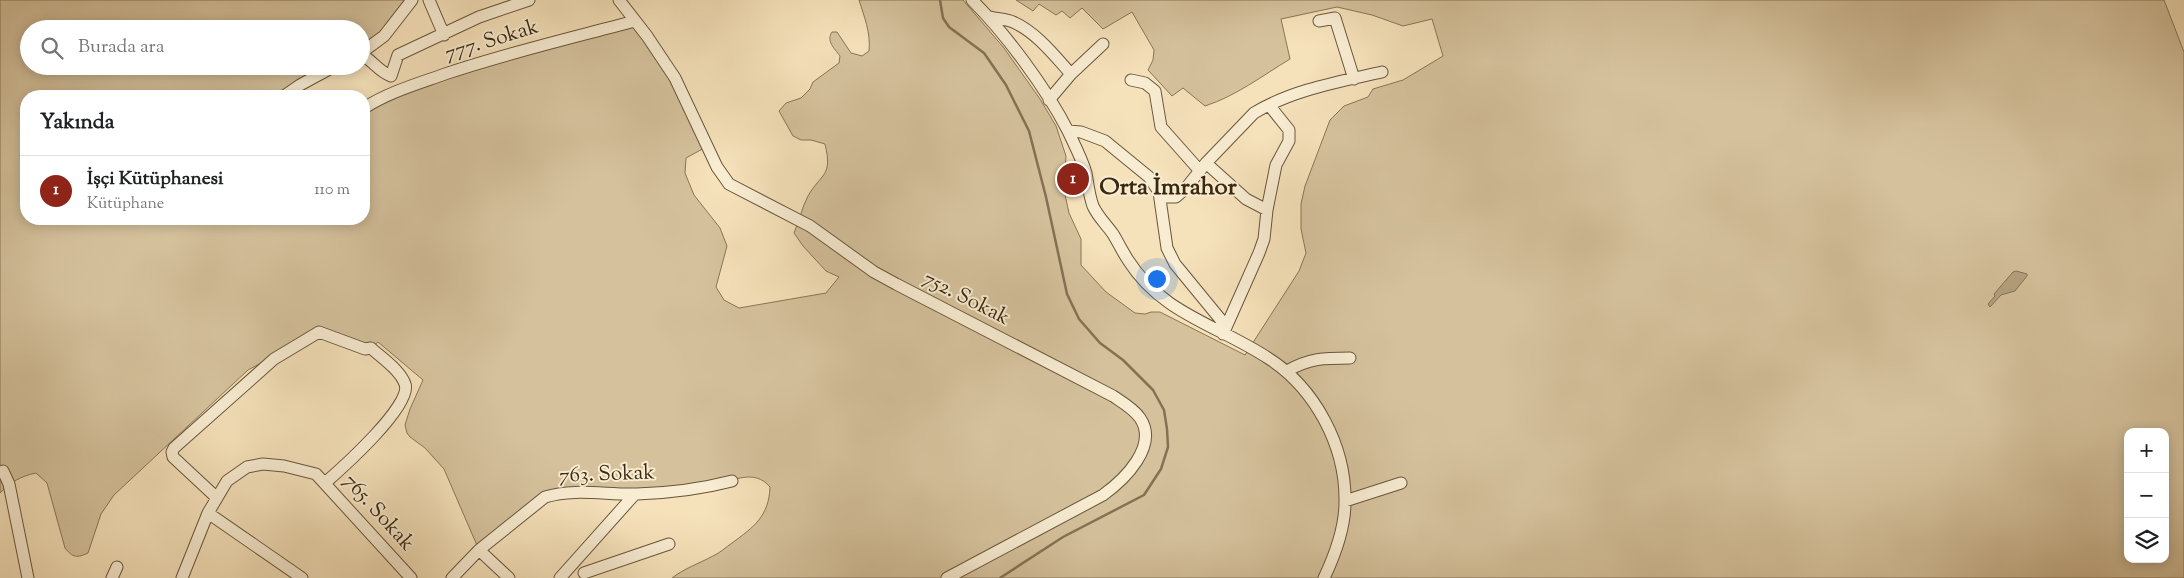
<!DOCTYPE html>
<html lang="tr">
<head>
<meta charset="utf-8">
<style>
	body { margin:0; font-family:"Sorts Mill Goudy",serif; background:#f2f2f2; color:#202124 }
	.controls { position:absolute; right:15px; bottom:15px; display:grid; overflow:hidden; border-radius:10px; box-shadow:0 2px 12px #0003 }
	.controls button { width:45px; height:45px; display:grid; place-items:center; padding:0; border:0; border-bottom:1px solid #e0e0e0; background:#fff; color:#202124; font:25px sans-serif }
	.you { position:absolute; left:1156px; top:278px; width:18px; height:18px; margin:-12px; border:4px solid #fff; border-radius:50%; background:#1a73e8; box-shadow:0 0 0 8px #1a73e833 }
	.badge { display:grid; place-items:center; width:32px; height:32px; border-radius:50%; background:#8f2418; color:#fff; font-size:16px; font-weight:700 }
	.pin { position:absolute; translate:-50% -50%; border:2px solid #fff; box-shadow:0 1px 5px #0006 }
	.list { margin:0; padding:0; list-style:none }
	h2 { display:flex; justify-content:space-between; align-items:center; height:65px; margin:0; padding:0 20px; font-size:21px }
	h2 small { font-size:16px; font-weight:400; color:#757577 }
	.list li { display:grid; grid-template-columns:32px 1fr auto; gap:15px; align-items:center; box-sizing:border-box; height:70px; padding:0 20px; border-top:1px solid #e0e0e0 }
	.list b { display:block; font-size:19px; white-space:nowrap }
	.list p { margin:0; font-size:16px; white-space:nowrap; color:#757577 }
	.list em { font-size:16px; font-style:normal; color:#757577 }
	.icon { flex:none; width:28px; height:28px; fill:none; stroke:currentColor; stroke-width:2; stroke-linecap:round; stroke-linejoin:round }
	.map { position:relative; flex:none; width:2184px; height:578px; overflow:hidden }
	.search { position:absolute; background:#fff; box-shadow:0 2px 12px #0003; left:20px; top:20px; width:350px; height:55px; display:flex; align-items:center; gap:12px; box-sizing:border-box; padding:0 18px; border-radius:28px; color:#757577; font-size:19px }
	.panel { position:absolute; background:#fff; box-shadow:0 2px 12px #0003; left:20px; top:90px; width:350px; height:135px; border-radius:20px }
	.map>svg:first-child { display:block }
</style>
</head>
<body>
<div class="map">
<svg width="2184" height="578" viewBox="0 0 2184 578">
	<rect width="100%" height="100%" fill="#f5e1ba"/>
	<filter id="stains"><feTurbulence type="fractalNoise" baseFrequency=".004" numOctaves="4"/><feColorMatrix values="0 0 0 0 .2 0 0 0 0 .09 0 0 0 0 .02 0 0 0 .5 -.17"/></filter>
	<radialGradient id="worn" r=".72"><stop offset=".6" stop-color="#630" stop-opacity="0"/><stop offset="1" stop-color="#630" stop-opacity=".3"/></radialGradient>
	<path fill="#d5c29d" stroke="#887656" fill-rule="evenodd" d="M0 0H412L361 53V29H29V66H335L284 96H26V219H364V108L398 90 635 24 647 36 708 146 686 158 685 173 694 195 720 228 727 246 716 287 724 300 739 308 826 293 839 277 826 271 803 246 794 233C799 222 802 207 808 196 821 173 833 177 825 144L811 140H801L793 136 779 111 786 103 801 98 810 89 813 82 839 63 840 56C834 48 826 41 832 32H837L851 53 862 56 869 51C871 33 864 16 859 0H963L1004 48 1040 99 1056 126 1066 156 1064 190 1069 213 1081 239V265L1106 292 1135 313 1145 314 1151 312H1160L1245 355 1299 271 1306 253 1301 229V204L1305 186 1330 120 1344 106 1368 97 1373 89 1403 80 1443 56 1432 19 1403 26 1372 15 1337 7 1281 19 1290 59C1262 76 1236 96 1205 106L1183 88 1172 96 1148 70 1153 60 1154 50 1132 12 1103 29 1082 8 1070 18 1062 11 1056 15 1039 4 1033 11 1016 0H2164L2184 52V578H672C685 568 698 564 713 556 720 553 726 547 732 543 754 527 769 516 770 487 754 468 733 481 712 486L558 493 479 550 444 469 425 448 410 437 407 433 405 425 410 409 423 380 378 342 371 348 319 332 248 370 114 495 101 514 88 553C77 558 73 558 65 548L47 483 36 473C21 476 11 482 0 493ZM2128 432H2165V559H2128Z"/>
	<path fill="#b5a280" stroke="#847253" d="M2016 271 2027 274V276L2015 291 2001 295 1990 307 1988 304 1995 296 1994 294 2013 272Z"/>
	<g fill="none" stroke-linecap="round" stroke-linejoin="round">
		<path stroke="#847253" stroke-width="2.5" d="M940 0 943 18 949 27 984 53 1006 85 1029 131 1046 197 1067 294 1079 319 1100 343 1123 360 1153 390 1164 410 1167 429 1168 447 1161 469 1144 495 1063 537 1000 578"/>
		<defs>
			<path id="minor" d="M429 0 444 35
				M619 0 647 36 675 78 717 167 729 184 810 226 874 272 896 284 1113 396C1122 402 1134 409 1140 418 1159 446 1124 480 1103 495L947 578
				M972 0C1006 34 1046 88 1068 131 1074 144 1082 159 1086 173 1088 184 1089 195 1093 206 1098 217 1106 224 1113 234 1118 242 1122 251 1128 260 1162 314 1218 325 1268 358 1315 388 1346 446 1345 502 1345 528 1335 555 1324 578
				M990 17C997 19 1006 19 1013 22 1036 32 1054 55 1071 74
				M1319 21 1335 18 1354 79
				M361 53 384 36 412 0
				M361 54C372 60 379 72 391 76L398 55 479 17 529 0
				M1131 80 1145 83 1155 91 1161 127 1200 171
				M284 96 300 85 335 66
				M1049 100 1071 74 1103 44
				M364 108C389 92 417 84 445 74 507 53 571 38 635 21
				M1068 131 1081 132 1105 141 1149 177 1159 192 1167 248 1175 264 1221 320 1223 334
				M1206 163 1246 199 1267 210
				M1161 197H1176L1186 188 1206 163 1254 113C1292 90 1338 82 1382 72
				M1223 334 1259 253 1264 239 1267 210 1276 165 1289 141V130L1269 105
				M1287 371C1310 358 1324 358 1350 358
				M3 471 9 484 28 578
				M217 498 173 457 172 452 174 448 274 359 319 332 365 349 371 348C383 359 400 370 405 384 413 405 341 469 325 483
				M1345 501 1401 483
				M208 513 302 578
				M479 550 509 578
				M584 573 669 544
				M112 578 117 567
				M182 578 208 513 227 481 247 467 263 464 284 466 316 474 411 578
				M452 578 479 550 545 497C575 488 606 495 637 494 669 493 701 489 732 481
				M560 578 635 494"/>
		</defs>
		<use href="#minor" stroke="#69573a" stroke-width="13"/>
		<use href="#minor" stroke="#f8ecd2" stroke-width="11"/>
	</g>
	<g text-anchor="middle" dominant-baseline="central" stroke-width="4" stroke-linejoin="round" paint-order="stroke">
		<g font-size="21" fill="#3a2910" stroke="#f8ecd2">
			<text transform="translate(492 41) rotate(-17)">777. Sokak</text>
			<text transform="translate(966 299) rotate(27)">752. Sokak</text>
			<text transform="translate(607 475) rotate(-2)">763. Sokak</text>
			<text transform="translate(378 513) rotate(48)">765. Sokak</text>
		</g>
		<g font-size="24" font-weight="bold" fill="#3a2910" stroke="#f8ecd2">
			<text x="1168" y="188">Orta İmrahor</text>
		</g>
	</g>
	<rect width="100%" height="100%" filter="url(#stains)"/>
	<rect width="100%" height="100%" fill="url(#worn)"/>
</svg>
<div class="controls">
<button>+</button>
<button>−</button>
<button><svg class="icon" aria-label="layers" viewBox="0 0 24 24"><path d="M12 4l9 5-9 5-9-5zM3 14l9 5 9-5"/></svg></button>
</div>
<div class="you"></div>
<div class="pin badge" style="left:1073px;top:179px">1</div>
<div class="search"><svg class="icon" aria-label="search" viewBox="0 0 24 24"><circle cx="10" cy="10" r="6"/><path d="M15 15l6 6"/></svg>Burada ara</div>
<section class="panel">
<h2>Yakında<small></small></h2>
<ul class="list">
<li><span class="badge">1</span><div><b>İşçi Kütüphanesi</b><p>Kütüphane</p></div><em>110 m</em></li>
</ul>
</section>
</div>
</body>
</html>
